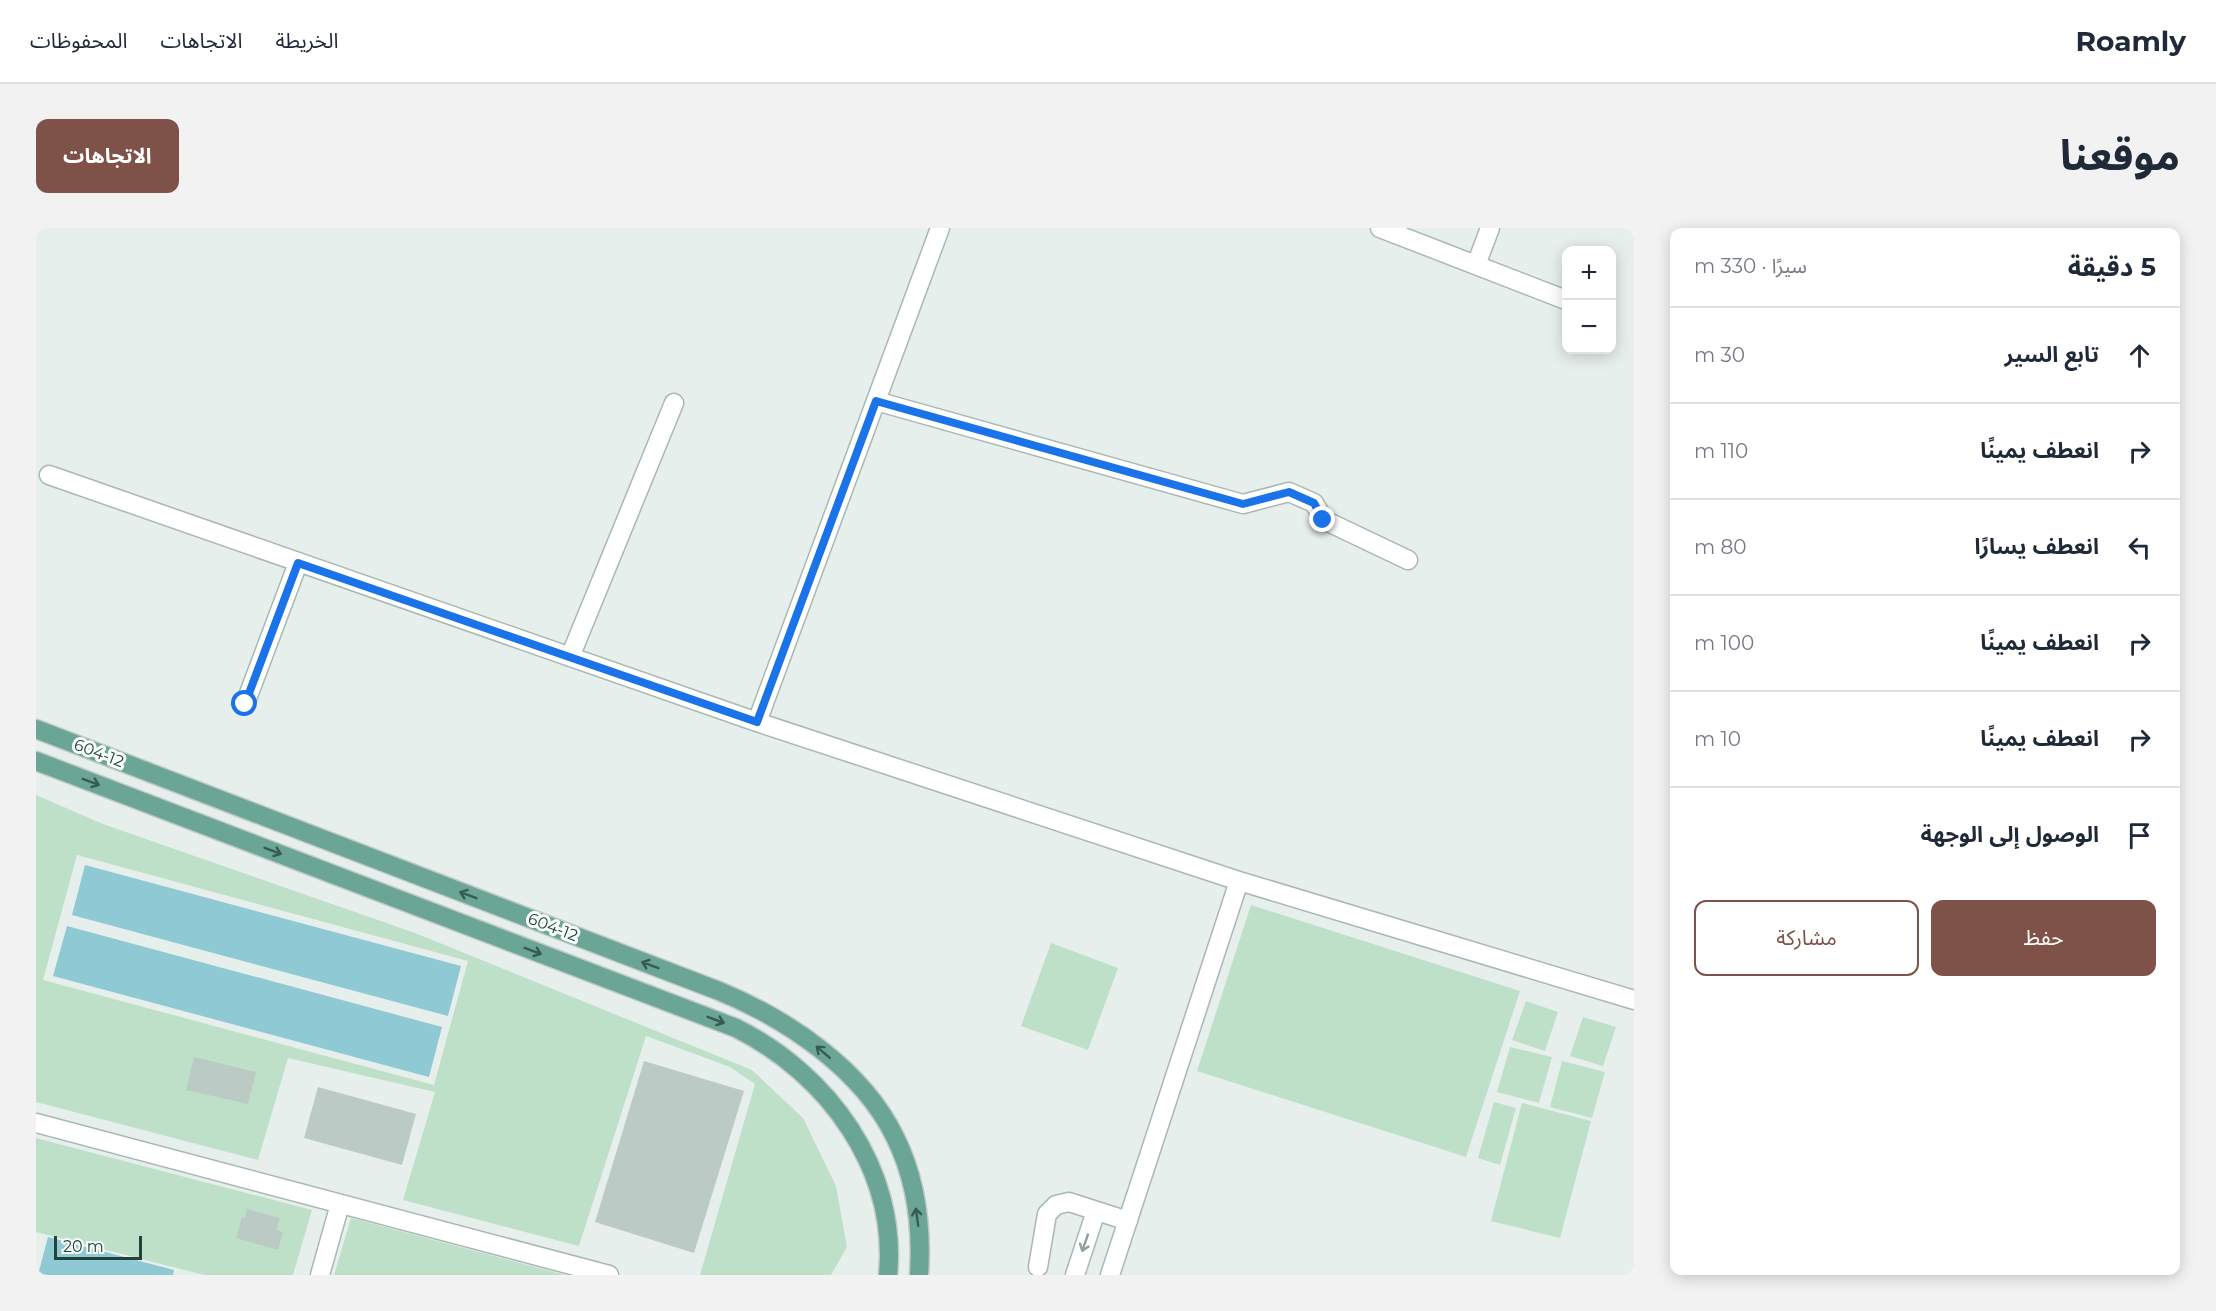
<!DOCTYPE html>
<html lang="ar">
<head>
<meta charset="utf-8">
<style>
	body { margin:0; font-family:Montserrat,"Noto Sans Arabic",sans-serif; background:#f2f2f3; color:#1f2937; direction:rtl }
	.controls { position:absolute; right:18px; top:18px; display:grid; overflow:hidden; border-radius:12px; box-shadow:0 3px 15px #0003 }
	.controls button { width:54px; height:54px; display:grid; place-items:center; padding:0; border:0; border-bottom:2px solid #e0e1e3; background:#fff; color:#1f2937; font:30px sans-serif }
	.scale { position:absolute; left:18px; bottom:15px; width:88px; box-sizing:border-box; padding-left:6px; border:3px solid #24423a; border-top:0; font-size:16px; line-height:21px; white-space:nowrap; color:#24423a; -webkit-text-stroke:4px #f7fbf9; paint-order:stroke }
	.stop { position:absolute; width:18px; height:18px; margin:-14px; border:4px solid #1a73e8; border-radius:50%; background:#fff }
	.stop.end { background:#1a73e8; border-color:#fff; box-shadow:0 2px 6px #0008 }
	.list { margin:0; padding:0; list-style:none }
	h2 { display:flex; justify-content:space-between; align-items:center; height:78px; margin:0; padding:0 24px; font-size:26px }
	h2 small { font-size:20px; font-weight:400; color:#747a83 }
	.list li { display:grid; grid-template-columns:39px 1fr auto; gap:18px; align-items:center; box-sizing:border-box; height:96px; padding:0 24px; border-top:2px solid #e0e1e3 }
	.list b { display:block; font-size:22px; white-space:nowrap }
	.list em { font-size:20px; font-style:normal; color:#747a83 }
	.actions { display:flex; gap:12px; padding:18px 24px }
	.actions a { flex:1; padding:14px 0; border:2px solid #7f5249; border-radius:12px; text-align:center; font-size:21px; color:#7f5249 }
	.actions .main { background:#7f5249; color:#fff }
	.icon { flex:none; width:33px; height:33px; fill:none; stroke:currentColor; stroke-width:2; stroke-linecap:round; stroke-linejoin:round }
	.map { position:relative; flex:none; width:1598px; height:1047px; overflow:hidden; direction:ltr; border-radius:12px }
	header { display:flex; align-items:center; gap:36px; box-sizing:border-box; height:84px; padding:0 30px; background:#fff; border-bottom:2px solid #e0e1e3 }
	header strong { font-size:28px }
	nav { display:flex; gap:33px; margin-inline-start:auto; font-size:21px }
	.intro { display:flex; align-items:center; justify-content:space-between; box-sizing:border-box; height:144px; padding:0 36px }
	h1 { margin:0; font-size:42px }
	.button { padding:15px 27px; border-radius:12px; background:#7f5249; color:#fff; font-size:21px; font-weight:700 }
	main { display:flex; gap:36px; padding:0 36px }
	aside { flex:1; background:#fff; border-radius:12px; box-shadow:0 3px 15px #0003 }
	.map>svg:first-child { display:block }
</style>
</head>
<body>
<header>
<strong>Roamly</strong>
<nav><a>الخريطة</a><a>الاتجاهات</a><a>المحفوظات</a></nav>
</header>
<div class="intro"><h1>موقعنا</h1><a class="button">الاتجاهات</a></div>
<main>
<aside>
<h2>5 دقيقة<small>سيرًا · 330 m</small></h2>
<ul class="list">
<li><svg class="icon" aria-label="ahead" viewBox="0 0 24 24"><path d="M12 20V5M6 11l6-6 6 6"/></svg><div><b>تابع السير</b></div><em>30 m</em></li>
<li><svg class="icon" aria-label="right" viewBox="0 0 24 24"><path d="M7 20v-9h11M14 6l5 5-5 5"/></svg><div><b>انعطف يمينًا</b></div><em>110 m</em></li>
<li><svg class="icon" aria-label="left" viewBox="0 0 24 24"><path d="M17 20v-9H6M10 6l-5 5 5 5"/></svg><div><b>انعطف يسارًا</b></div><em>80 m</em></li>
<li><svg class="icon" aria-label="right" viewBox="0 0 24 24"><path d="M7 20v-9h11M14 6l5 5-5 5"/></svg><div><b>انعطف يمينًا</b></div><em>100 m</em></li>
<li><svg class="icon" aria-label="right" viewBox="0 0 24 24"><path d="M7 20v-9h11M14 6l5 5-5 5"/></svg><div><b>انعطف يمينًا</b></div><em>10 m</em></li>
<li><svg class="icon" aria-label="arrive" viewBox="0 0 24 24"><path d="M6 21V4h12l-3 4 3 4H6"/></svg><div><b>الوصول إلى الوجهة</b></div></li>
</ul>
<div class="actions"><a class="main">حفظ</a><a>مشاركة</a></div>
</aside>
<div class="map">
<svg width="1598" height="1047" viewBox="0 0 1598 1047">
	<rect width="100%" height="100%" fill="#e6efeb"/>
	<path fill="#bfe0c8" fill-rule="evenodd" d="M0 567 67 596 379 705 716 842 767 890 800 958 811 1019 795 1047H664L719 856 694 839 610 808 543 1018 367 972 399 864 252 830 222 932 0 874ZM41 627 432 733 398 857 7 752Z
		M1215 677 1484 763 1430 929 1161 843Z
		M1015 715 1082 740 1052 822 985 798Z
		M1490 773 1522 784 1509 823 1476 812Z
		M1547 789 1580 799 1567 838 1534 828Z
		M1474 819 1516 829 1503 875 1461 864Z
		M1526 833 1569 844 1556 890 1514 879Z
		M1458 874 1480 880 1464 937 1442 930Z
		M1486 875 1555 893 1524 1010 1455 993Z
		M0 910 276 982 257 1047H168L0 1004Z
		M315 990 529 1047H298Z"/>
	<path fill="#8ec9d4" d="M49 637 425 738 412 788 36 687Z
		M31 698 406 799 393 849 17 748Z
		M12 1009 138 1042 137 1047H2Z"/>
	<path fill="#bbcac4" d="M158 829 220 844 212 876 150 862Z
		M608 833 708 863 658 1025 559 994Z
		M282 859 380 886 366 937 268 910Z
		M211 981 244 990 240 1002 247 1004 242 1022 200 1010 206 989 209 990Z"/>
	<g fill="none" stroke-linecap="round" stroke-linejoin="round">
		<defs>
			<path id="minor" d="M1344 0 1530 72
				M1440 37 1454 0
				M840 173 1207 276 1253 264 1278 275 1288 292 1372 332
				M13 247 721 494 1203 653 1598 772
				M534 429 638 175
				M209 476 262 335
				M721 494 904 0
				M0 895 573 1047
				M1002 1039 1011 986 1020 977 1033 974 1092 993
				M284 1047 304 976
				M1039 1047 1060 983
				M1074 1047 1203 653"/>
			<path id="major" d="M0 501 683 763C751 791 826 841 859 909 880 951 886 1001 883 1047
				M0 533 700 800C792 846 862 941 852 1047"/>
		</defs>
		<use href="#minor" stroke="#a8b8b2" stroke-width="21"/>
		<use href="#major" stroke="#c2cac8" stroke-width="21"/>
		<use href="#minor" stroke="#fff" stroke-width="18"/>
		<use href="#major" stroke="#6aa596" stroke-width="18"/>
	</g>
	<defs><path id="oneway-shaft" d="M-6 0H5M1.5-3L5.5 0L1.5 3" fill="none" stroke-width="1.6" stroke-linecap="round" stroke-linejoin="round" transform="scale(1.5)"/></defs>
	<g stroke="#365b51">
		<use href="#oneway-shaft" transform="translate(55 554) rotate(21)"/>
		<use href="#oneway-shaft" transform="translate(237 623) rotate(21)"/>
		<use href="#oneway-shaft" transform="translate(432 667) rotate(-159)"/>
		<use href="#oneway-shaft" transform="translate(497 723) rotate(21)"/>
		<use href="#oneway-shaft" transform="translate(614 737) rotate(-159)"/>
		<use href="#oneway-shaft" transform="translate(680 792) rotate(21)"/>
		<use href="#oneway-shaft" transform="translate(787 824) rotate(-139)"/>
		<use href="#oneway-shaft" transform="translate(881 989) rotate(-98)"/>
	</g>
	<use stroke="#92a09c" href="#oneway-shaft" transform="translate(1049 1015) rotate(109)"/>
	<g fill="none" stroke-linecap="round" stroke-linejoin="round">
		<path stroke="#1a73e8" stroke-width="8" d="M209 476 262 335 721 494 840 173 1207 276 1253 264 1278 275 1287 292"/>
	</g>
	<g text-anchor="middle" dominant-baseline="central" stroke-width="6" stroke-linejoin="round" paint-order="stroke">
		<g font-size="16" fill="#24423a" stroke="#f7fbf9">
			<text transform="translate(63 525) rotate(21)">604-12</text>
			<text transform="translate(517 699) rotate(21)">604-12</text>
		</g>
	</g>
</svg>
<div class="controls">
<button>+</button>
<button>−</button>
</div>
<div class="scale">20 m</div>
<div class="stop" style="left:209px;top:476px"></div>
<div class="stop end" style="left:1287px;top:292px"></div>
</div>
</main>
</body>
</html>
